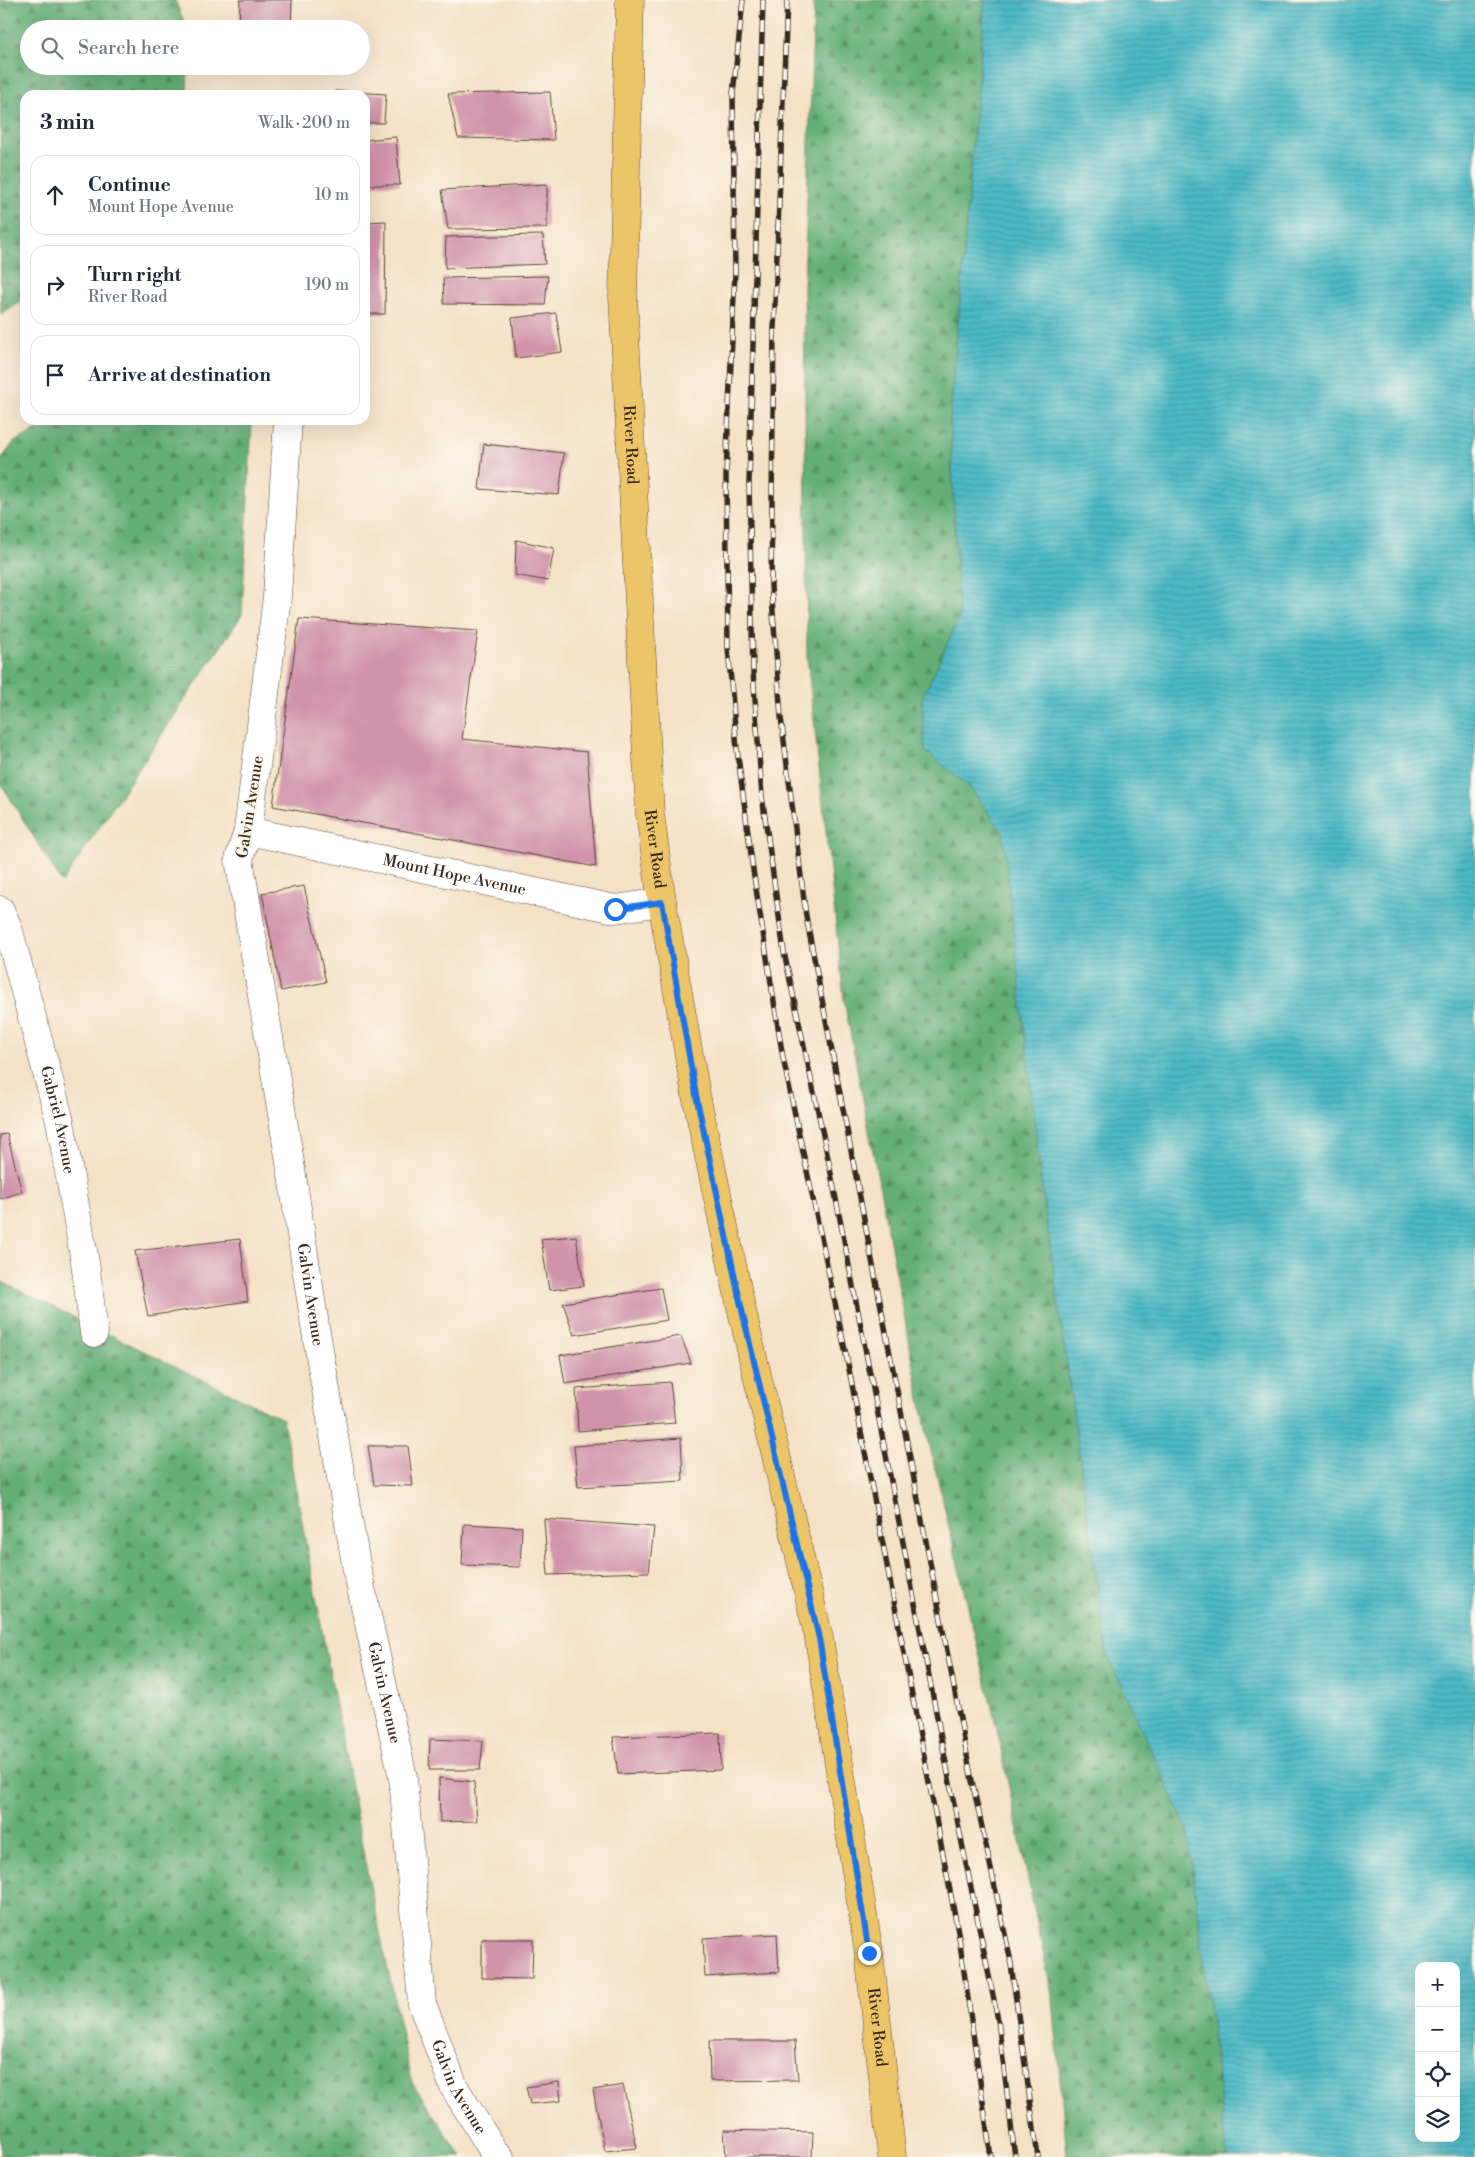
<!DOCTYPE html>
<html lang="en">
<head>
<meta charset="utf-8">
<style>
	body { margin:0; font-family:"Libre Bodoni",serif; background:#f2f2f3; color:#1f2937 }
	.controls { position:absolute; right:15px; bottom:15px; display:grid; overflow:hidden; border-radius:10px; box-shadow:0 5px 20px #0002 }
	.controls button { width:45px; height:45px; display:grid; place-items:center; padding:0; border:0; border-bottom:1px solid #e0e1e3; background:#fff; color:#1f2937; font:25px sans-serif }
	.stop { position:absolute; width:15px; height:15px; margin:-11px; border:4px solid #1a73e8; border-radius:50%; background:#fff }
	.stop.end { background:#1a73e8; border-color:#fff; box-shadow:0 1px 5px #0008 }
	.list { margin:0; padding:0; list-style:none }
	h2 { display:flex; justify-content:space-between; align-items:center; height:65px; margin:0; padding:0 20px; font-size:21px }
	h2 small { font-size:16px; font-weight:400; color:#747a83 }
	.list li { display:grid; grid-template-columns:32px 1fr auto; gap:15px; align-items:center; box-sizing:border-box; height:80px; margin:0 10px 10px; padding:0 10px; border:1px solid #e0e1e3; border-radius:15px }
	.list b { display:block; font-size:19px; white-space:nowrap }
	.list p { margin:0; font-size:16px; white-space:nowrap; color:#747a83 }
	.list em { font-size:16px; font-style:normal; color:#747a83 }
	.icon { flex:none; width:28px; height:28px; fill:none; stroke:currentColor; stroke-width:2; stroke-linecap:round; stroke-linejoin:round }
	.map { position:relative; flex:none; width:1475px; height:2157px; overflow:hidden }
	.search { position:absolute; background:#fff; box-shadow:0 5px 20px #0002; left:20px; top:20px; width:350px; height:55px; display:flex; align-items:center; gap:12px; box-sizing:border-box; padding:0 18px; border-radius:28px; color:#747a83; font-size:19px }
	.panel { position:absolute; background:#fff; box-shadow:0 5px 20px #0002; left:20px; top:90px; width:350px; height:335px; border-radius:15px }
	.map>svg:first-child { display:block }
</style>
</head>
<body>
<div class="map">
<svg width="1475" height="2157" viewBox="0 0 1475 2157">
	<defs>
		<pattern id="forest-firs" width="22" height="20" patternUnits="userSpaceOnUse" patternTransform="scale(1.25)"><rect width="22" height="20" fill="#64af77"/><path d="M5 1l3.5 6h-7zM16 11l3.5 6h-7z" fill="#548f61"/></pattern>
		<pattern id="water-rules" width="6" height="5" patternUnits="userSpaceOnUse" patternTransform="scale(1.25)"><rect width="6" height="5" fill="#4cbac6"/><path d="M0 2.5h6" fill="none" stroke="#4097a0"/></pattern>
	</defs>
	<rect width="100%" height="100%" fill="#fbf7ec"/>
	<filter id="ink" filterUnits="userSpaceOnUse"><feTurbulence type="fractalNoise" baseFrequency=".02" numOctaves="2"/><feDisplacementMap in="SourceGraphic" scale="10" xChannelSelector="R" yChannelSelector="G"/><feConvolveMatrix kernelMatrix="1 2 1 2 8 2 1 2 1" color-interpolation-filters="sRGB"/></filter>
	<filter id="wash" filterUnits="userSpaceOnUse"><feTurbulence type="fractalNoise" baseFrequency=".0096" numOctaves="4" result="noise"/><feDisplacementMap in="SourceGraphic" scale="20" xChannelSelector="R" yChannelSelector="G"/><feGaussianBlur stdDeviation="1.12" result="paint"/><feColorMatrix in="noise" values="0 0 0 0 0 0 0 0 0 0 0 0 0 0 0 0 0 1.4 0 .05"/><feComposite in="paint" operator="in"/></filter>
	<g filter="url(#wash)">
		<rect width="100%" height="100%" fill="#f4e1c6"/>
		<path fill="url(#forest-firs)" stroke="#506c4a" d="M0 0H175L187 29H29V66H188L187 95H25V299L1 315Z
			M814 0H985L950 420 959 618 922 699 925 751 969 786 1003 833 1041 1181 1107 1654 1188 1830 1227 2157H1067L1053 2000 996 1725 926 1430 844 1000 807 656 804 285Z
			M55 420H252L242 615 62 883 0 782V461L14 442Z
			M0 1281 283 1419 365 1862 412 2082 462 2157H0Z"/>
		<path fill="url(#water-rules)" stroke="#447272" fill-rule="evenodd" d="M985 0H1475V2157H1227L1188 1830 1107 1654 1041 1181 1003 833 969 786 925 751 922 699 959 618 950 420ZM1419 1966H1456V2138H1419Z"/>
		<g id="blocks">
			<path fill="#d093aa" d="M240 0H292L291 29H239Z
				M335 91 386 94 384 123H365V95H335Z
				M550 92 554 140 458 138 448 94Z
				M396 137 400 185H365V140Z
				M547 184V228L448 229 442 190Z
				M386 221 385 314H365V222Z
				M543 235 545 264 445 268 446 237Z
				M548 276 545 305 444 304 443 278Z
				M556 313 562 352 516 358 512 318Z
				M484 444 564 453 559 495 479 489Z
				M516 540 554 548 548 581 515 575Z
				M299 619 478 631 462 739 587 752 596 867 273 806Z
				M304 886 326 982 281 991 262 893Z
				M7 1134 22 1192 0 1199V1135Z
				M576 1236 584 1286 549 1290 541 1239Z
				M240 1239 248 1301 148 1316 135 1251Z
				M661 1288 667 1320 574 1335 563 1303Z
				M681 1336 691 1363 565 1384 560 1355Z
				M670 1382 675 1423 578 1431 576 1389Z
				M681 1438 683 1481 578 1487 574 1446Z
				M368 1446H408L413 1486 374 1485Z
				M544 1519 654 1527 649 1572 548 1575Z
				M464 1524 522 1527 520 1567 462 1565Z
				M720 1733 721 1770 618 1774 613 1737Z
				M430 1739 483 1741 480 1770H429Z
				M439 1778 474 1782 477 1821 440 1822Z
				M777 1934 779 1972 705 1977 703 1938Z
				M482 1939H533L532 1979 482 1978Z
				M709 2041H795L798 2080 710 2081Z
				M559 2082 561 2101 530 2104 526 2087Z
				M623 2085 637 2148 605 2151 593 2090Z
				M724 2130 813 2132 812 2157H726Z"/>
		</g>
	</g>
	<g filter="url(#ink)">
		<use href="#blocks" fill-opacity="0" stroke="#574537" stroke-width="1"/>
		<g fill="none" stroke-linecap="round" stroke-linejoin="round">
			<defs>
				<g id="street">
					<path id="s1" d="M288 420 277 597 248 831 239 859 289 1156 316 1332 357 1570 403 1777 422 2004 454 2087 494 2152 500 2157"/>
					<path id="s2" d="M248 831 615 909 662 902"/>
					<path id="s3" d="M0 910 8 928 60 1121 85 1262 94 1333"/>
				</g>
				<g id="primary">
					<path id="s4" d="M630 0 623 296 650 814 662 902 696 1095 741 1307 819 1638 869 1953 892 2157"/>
				</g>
			</defs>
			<use href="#street" stroke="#574537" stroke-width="29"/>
			<use href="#primary" stroke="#574537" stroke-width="29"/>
			<use href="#street" stroke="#fff" stroke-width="28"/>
			<use href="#primary" stroke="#edc569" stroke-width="28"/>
			<defs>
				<path id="rail" d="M743 0 733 94 735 272 726 475 728 648 737 749 753 870 783 1058 848 1364 959 1937 991 2157
					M763 0 749 483 753 672 762 796 784 952 829 1163 954 1804 998 2020 1015 2157
					M787 0 774 329 771 586 781 717 806 916 971 1776 1010 1957 1038 2157"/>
			</defs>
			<use href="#rail" stroke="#3b2a1e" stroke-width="5.5"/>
			<use href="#rail" stroke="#fbf7ec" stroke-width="4" stroke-dasharray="11" stroke-linecap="butt"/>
		</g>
	</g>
	<g fill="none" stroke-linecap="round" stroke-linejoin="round" filter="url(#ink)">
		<path stroke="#1a73e8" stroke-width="6" d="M615 909 662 902 696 1095 741 1306 819 1638 869 1953"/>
	</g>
	<g text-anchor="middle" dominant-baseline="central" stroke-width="4" stroke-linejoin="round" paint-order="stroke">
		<g font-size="16" fill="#3b2a1e" stroke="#fbf7ec">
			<text stroke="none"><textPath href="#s4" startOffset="445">River Road</textPath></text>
			<text transform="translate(250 807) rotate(-81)">Galvin Avenue</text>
			<text stroke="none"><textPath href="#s4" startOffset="850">River Road</textPath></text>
			<text stroke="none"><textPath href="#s2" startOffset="211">Mount Hope Avenue</textPath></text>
			<text stroke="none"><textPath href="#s3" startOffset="218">Gabriel Avenue</textPath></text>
			<text stroke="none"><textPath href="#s1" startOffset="884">Galvin Avenue</textPath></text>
			<text stroke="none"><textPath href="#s1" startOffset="1289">Galvin Avenue</textPath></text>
			<text stroke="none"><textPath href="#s4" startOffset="2050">River Road</textPath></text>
			<text stroke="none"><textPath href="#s1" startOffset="1694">Galvin Avenue</textPath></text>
		</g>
	</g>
</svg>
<div class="controls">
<button>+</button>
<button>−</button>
<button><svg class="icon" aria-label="locate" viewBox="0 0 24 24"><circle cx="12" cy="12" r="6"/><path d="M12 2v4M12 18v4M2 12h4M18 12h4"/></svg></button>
<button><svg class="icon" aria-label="layers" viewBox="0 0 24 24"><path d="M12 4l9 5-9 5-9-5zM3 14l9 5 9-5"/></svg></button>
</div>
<div class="stop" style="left:615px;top:909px"></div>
<div class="stop end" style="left:869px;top:1953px"></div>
<div class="search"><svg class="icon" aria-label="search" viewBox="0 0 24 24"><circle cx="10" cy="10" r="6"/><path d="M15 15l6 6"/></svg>Search here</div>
<section class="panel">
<h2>3 min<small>Walk · 200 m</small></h2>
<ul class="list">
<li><svg class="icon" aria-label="ahead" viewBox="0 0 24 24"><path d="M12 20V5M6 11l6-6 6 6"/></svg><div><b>Continue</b><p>Mount Hope Avenue</p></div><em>10 m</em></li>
<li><svg class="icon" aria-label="right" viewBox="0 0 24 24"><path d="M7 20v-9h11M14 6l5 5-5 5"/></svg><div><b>Turn right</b><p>River Road</p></div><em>190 m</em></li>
<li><svg class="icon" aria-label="arrive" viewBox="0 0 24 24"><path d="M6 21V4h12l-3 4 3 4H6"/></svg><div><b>Arrive at destination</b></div></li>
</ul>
</section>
</div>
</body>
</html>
